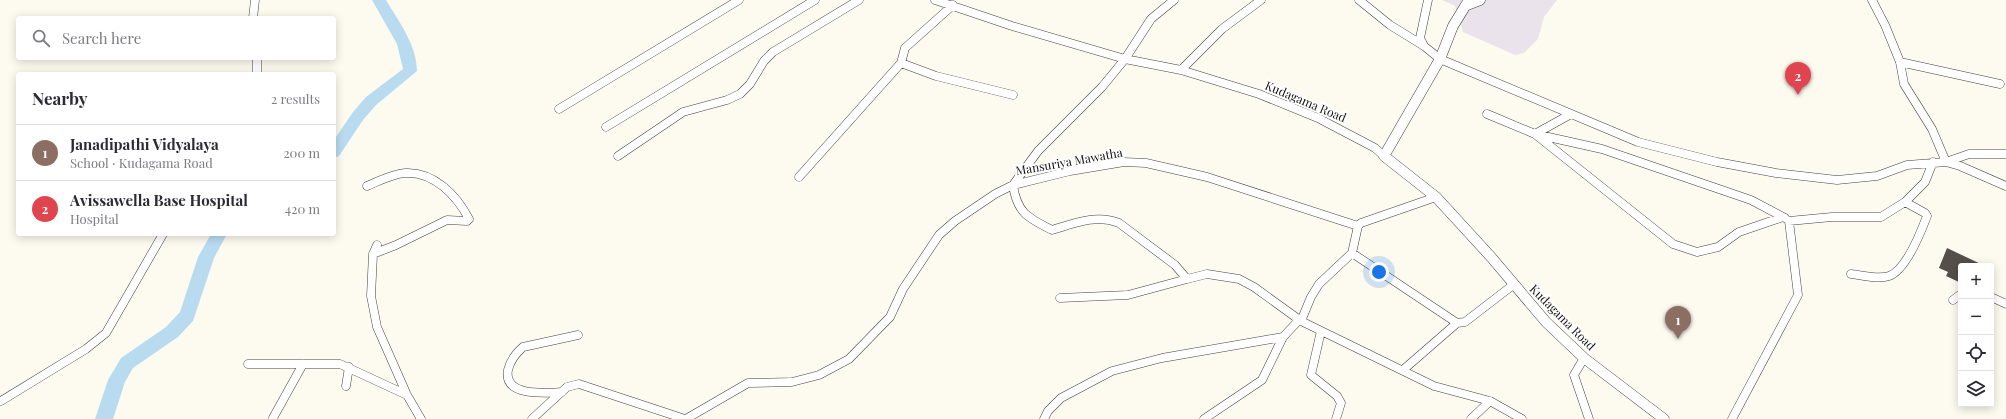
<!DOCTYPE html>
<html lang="en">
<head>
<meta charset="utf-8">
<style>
	body { margin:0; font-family:"Playfair Display",serif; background:#f7f7f7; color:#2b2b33 }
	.controls { position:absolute; right:12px; bottom:12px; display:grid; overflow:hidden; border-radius:4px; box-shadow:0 2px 10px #0003 }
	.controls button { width:36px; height:36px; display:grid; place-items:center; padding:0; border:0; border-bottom:1px solid #e1e1e2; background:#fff; color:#2b2b33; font:20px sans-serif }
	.you { position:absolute; left:1379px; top:272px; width:14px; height:14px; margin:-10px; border:3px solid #fff; border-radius:50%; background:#1a73e8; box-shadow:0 0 0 6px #1a73e833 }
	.badge { display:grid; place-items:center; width:26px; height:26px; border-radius:50%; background:#b03339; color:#fff; font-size:13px; font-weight:700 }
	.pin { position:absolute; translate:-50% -33px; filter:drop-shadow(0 1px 2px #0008) }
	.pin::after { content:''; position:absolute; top:21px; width:14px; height:12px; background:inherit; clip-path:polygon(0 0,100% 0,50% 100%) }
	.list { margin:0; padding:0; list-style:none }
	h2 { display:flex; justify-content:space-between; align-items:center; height:52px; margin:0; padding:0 16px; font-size:17px }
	h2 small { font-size:13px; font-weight:400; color:#7c7c81 }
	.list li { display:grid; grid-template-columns:26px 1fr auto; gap:12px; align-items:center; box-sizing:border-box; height:56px; padding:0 16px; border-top:1px solid #e1e1e2 }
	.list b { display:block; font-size:15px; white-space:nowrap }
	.list p { margin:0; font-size:13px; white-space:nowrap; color:#7c7c81 }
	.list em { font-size:13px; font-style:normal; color:#7c7c81 }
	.icon { flex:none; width:22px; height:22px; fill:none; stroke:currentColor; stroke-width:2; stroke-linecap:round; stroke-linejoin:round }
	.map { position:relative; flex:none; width:2006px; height:419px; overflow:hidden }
	.search { position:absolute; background:#fff; box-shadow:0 2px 10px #0003; left:16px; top:16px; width:320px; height:44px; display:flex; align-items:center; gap:10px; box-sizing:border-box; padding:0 14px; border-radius:4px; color:#7c7c81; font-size:15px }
	.panel { position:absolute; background:#fff; box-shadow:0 2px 10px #0003; left:16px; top:72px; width:320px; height:164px; border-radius:4px }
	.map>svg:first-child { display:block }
</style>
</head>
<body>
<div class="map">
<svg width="2006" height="419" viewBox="0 0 2006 419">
	<rect width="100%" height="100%" fill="#fdfbf0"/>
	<path fill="#eae3eb" d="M1442 0H1557L1544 17 1538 39 1524 53 1515 55 1463 32 1455 6Z"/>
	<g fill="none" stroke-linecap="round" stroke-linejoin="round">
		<path fill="#b9dbf0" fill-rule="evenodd" d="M372 0H386C399 22 417 45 417 71L376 105 363 120 339 156 334 158V140L353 112 366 97 403 69 397 44Z
			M211 234H227L214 258 193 321 178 337 133 368 125 382 113 419H95L108 380 121 358 166 327 180 312 198 257Z"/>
	</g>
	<path fill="#554f4b" d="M1947 248 1985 266H1961V283L1946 276 1948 272 1939 268Z"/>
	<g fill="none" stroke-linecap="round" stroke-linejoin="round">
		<defs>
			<path id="minor" d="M935 0 1012 26 1125 59 1181 70 1259 94 1318 118 1375 148 1384 156
				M1174 0 1151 19 1125 59 1102 87 1038 151 1013 185 1070 171 1124 162 1146 163 1207 177 1358 226
				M1359 0 1390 25 1424 46
				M1428 0 1420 38 1424 46 1440 59 1638 142 1717 162 1776 173 1837 180 1877 176 1907 165 1946 162 1960 166 2006 186
				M1872 0 1885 25 1900 62 1904 84 1932 129 1946 162 1969 154H2006
				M253 18 255 0
				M257 58V74
				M1900 62 2000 84
				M901 63 936 76 1013 95
				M1181 70 1222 29 1261 0
				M559 109 739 0
				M1487 114 1535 134 1602 149 1751 200 1785 218
				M1571 114 1535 134 1673 244 1697 252 1718 247 1739 232 1783 217
				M606 127 815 0
				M618 156 683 112 727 100 740 94 750 84 764 61 773 52 859 0
				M799 177 901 63 905 48 953 5
				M367 186C379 181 392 174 405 173 434 171 457 196 469 219L467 221 447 220 396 245 373 254
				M377 245 373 254 371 296 377 327 407 395 421 419
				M1352 253 1358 226 1361 223 1436 197
				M1851 274C1862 275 1878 280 1889 276 1906 270 1921 232 1927 216L1925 213 1905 202
				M1991 297 2006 304
				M1060 298 1128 295 1187 279
				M1953 300 1961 294
				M1301 321 1311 297 1319 284 1352 253 1457 323 1465 322 1513 285
				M1321 331 1311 375 1337 396 1341 403 1336 419
				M1584 358 1574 375 1589 419
				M248 364H340L407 395
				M1403 370 1457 323
				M346 386 349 367
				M562 392C545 393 503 397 508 370 510 362 516 353 523 347L578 335
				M1 401 86 349 106 333 163 234
				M273 418 303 364
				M532 419 567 387 579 384 685 419
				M686 419 748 383 792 382 819 375 849 359 890 317 903 289 939 235 955 221 995 194 1013 185C1017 213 1028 218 1052 230 1075 223 1096 214 1119 223L1175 265 1187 279 1207 274 1239 279 1254 287 1301 321 1434 386 1490 401 1522 419
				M1044 419 1048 411 1061 398 1112 371 1162 358 1283 337
				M1204 419 1262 380 1283 337 1299 320
				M1471 419 1490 401
				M1732 419 1798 295 1789 221 1832 217H1881L1905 202 1925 182 1933 162"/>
			<path id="tertiary" d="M1469 0 1453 26 1440 59 1384 156 1436 197 1491 257 1546 322 1584 358 1664 419
				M1467 5 1480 0"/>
		</defs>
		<use href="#minor" stroke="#414141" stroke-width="9"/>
		<use href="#tertiary" stroke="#414141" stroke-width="11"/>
		<use href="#minor" stroke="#fff" stroke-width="8"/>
		<use href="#tertiary" stroke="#fff" stroke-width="10"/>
	</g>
	<g text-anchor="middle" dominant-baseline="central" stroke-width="4" stroke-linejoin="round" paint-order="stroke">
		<g font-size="12" fill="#0e0e0e" stroke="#fff">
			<text transform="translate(1306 101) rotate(23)">Kudagama Road</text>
			<text transform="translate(1069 161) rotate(-10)">Mansuriya Mawatha</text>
			<text transform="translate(1563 317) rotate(45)">Kudagama Road</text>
		</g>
	</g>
</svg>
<div class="controls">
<button>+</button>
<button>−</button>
<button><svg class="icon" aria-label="locate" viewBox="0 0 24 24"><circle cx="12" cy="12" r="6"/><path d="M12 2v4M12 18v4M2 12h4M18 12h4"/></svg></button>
<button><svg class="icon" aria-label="layers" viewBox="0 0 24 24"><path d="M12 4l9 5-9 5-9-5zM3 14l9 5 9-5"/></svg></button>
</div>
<div class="you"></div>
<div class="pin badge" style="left:1678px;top:339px;background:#8d6e63">1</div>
<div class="pin badge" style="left:1798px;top:95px;background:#e0444e">2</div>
<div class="search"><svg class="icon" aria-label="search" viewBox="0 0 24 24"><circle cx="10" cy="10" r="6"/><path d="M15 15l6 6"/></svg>Search here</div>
<section class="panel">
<h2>Nearby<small>2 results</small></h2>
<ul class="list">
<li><span class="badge" style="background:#8d6e63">1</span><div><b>Janadipathi Vidyalaya</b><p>School · Kudagama Road</p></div><em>200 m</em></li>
<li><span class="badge" style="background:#e0444e">2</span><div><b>Avissawella Base Hospital</b><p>Hospital</p></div><em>420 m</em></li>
</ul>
</section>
</div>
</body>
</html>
